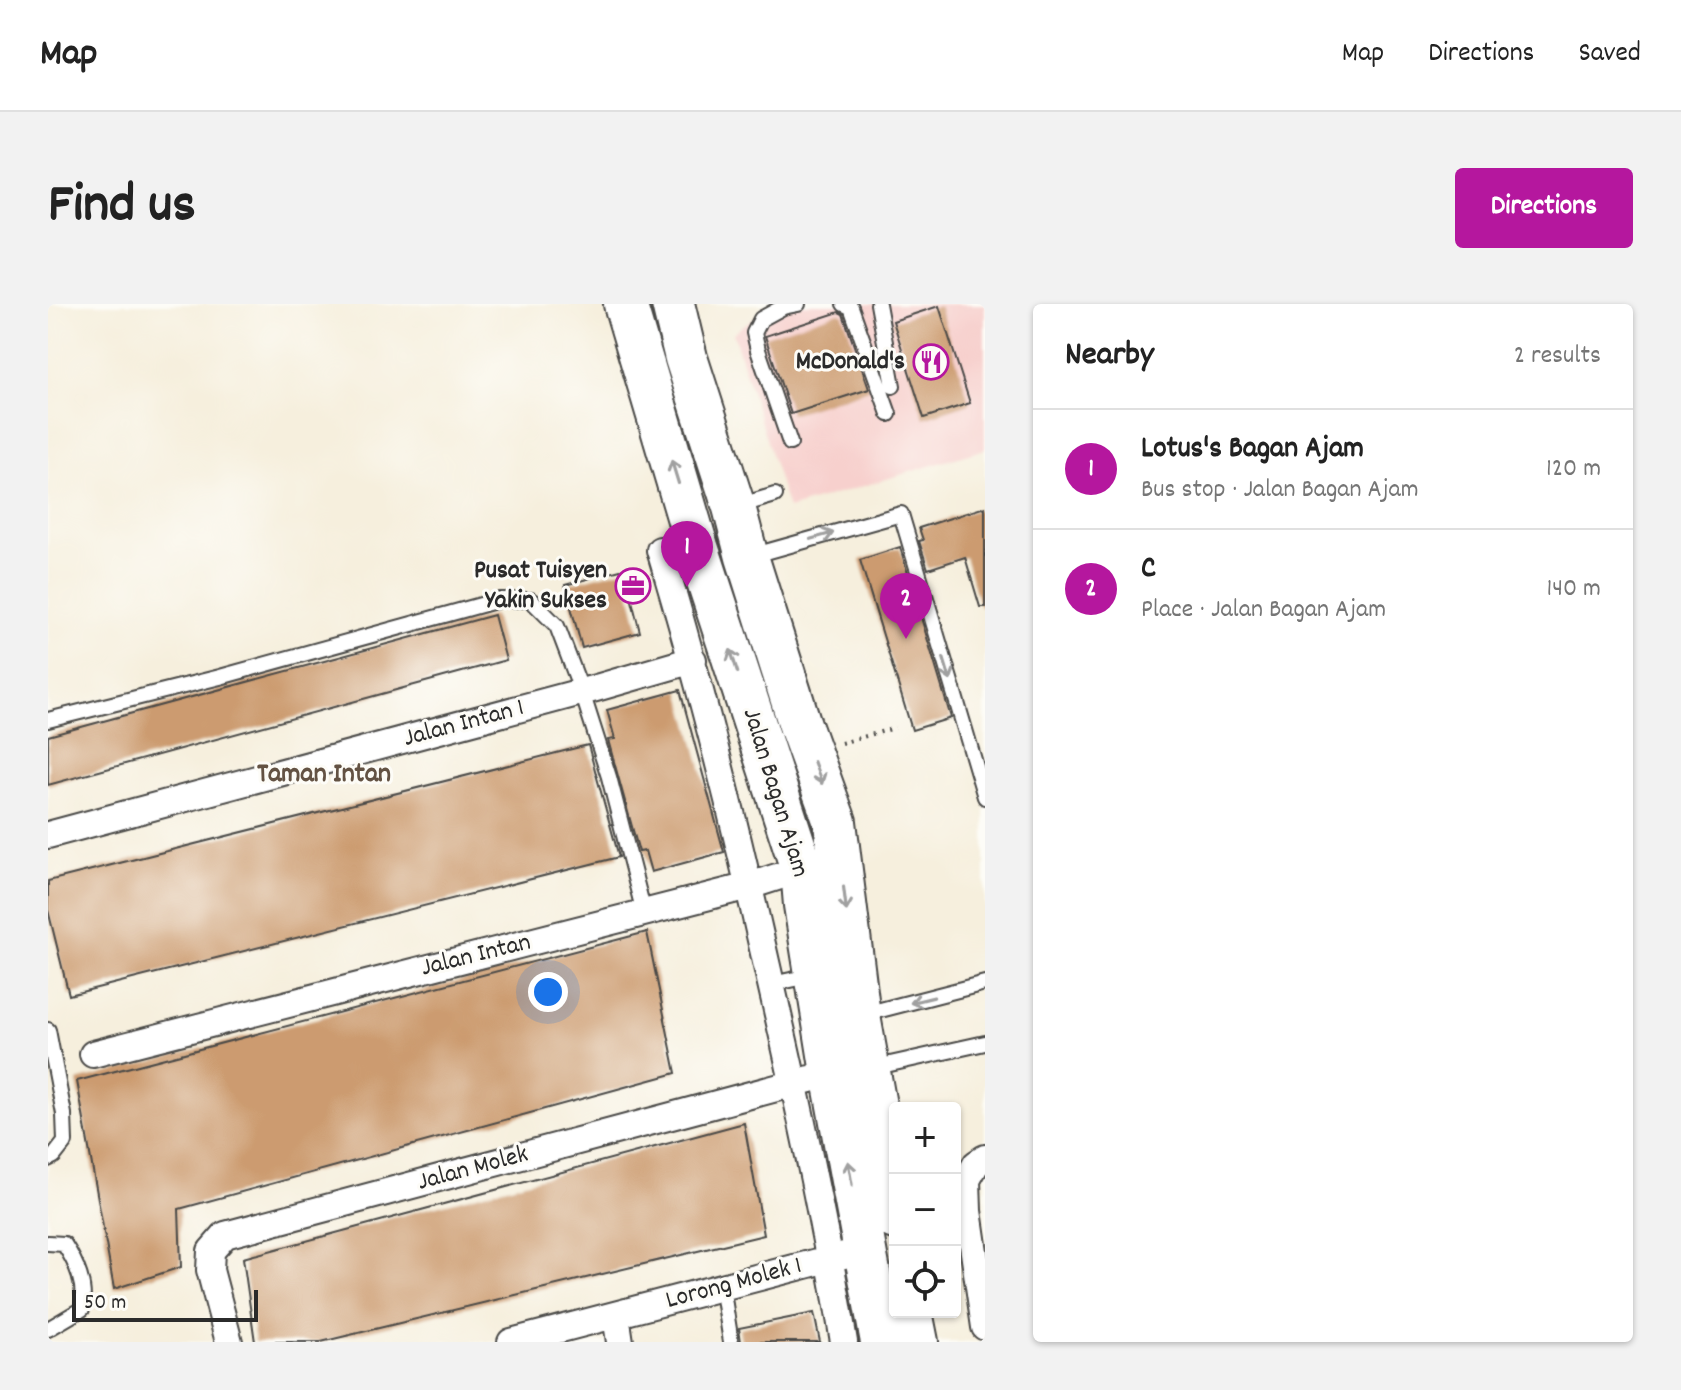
<!DOCTYPE html>
<html lang="en">
<head>
<meta charset="utf-8">
<style>
	body { margin:0; font-family:Dekko,sans-serif; background:#f2f2f2; color:#222 }
	.controls { position:absolute; right:24px; bottom:24px; display:grid; overflow:hidden; border-radius:8px; box-shadow:0 2px 6px #0004 }
	.controls button { width:72px; height:72px; display:grid; place-items:center; padding:0; border:0; border-bottom:2px solid #e0e0e0; background:#fff; color:#222; font:40px sans-serif }
	.scale { position:absolute; left:24px; bottom:20px; width:186px; box-sizing:border-box; padding-left:8px; border:4px solid #2b2b2b; border-top:0; font-size:22px; line-height:28px; white-space:nowrap; color:#2b2b2b; -webkit-text-stroke:6px #fdfcf7; paint-order:stroke }
	.you { position:absolute; left:500px; top:688px; width:28px; height:28px; margin:-20px; border:6px solid #fff; border-radius:50%; background:#1a73e8; box-shadow:0 0 0 12px #1a73e833 }
	.badge { display:grid; place-items:center; width:52px; height:52px; border-radius:50%; background:#b5179e; color:#fff; font-size:26px; font-weight:700 }
	.pin { position:absolute; translate:-50% -66px; filter:drop-shadow(0 2px 4px #0008) }
	.pin::after { content:''; position:absolute; top:42px; width:28px; height:24px; background:inherit; clip-path:polygon(0 0,100% 0,50% 100%) }
	.list { margin:0; padding:0; list-style:none }
	h2 { display:flex; justify-content:space-between; align-items:center; height:104px; margin:0; padding:0 32px; font-size:34px }
	h2 small { font-size:26px; font-weight:400; color:#767676 }
	.list li { display:grid; grid-template-columns:52px 1fr auto; gap:24px; align-items:center; box-sizing:border-box; height:120px; padding:0 32px; border-top:2px solid #e0e0e0 }
	.list b { display:block; font-size:30px; white-space:nowrap }
	.list p { margin:0; font-size:26px; white-space:nowrap; color:#767676 }
	.list em { font-size:26px; font-style:normal; color:#767676 }
	.icon { flex:none; width:44px; height:44px; fill:none; stroke:currentColor; stroke-width:2; stroke-linecap:round; stroke-linejoin:round }
	.map { position:relative; flex:none; width:937px; height:1038px; overflow:hidden; border-radius:8px }
	header { display:flex; align-items:center; gap:48px; box-sizing:border-box; height:112px; padding:0 40px; background:#fff; border-bottom:2px solid #e0e0e0 }
	header strong { font-size:38px }
	nav { display:flex; gap:44px; margin-inline-start:auto; font-size:28px }
	.intro { display:flex; align-items:center; justify-content:space-between; box-sizing:border-box; height:192px; padding:0 48px }
	h1 { margin:0; font-size:56px }
	.button { padding:20px 36px; border-radius:8px; background:#b5179e; color:#fff; font-size:28px; font-weight:700 }
	main { display:flex; gap:48px; padding:0 48px }
	aside { flex:1; background:#fff; border-radius:8px; box-shadow:0 2px 6px #0004 }
	.map>svg:first-child { display:block }
</style>
</head>
<body>
<header>
<strong>Map</strong>
<nav><a>Map</a><a>Directions</a><a>Saved</a></nav>
</header>
<div class="intro"><h1>Find us</h1><a class="button">Directions</a></div>
<main>
<div class="map">
<svg width="937" height="1038" viewBox="0 0 937 1038">
	<rect width="100%" height="100%" fill="#fdfcf7"/>
	<filter id="ink" filterUnits="userSpaceOnUse"><feTurbulence type="fractalNoise" baseFrequency=".0125" numOctaves="2"/><feDisplacementMap in="SourceGraphic" scale="16" xChannelSelector="R" yChannelSelector="G"/><feConvolveMatrix kernelMatrix="1 2 1 2 8 2 1 2 1" color-interpolation-filters="sRGB"/></filter>
	<filter id="wash" filterUnits="userSpaceOnUse"><feTurbulence type="fractalNoise" baseFrequency=".006" numOctaves="4" result="noise"/><feDisplacementMap in="SourceGraphic" scale="32" xChannelSelector="R" yChannelSelector="G"/><feGaussianBlur stdDeviation="1.8" result="paint"/><feColorMatrix in="noise" values="0 0 0 0 0 0 0 0 0 0 0 0 0 0 0 0 0 1.4 0 .05"/><feComposite in="paint" operator="in"/></filter>
	<g filter="url(#wash)">
		<rect width="100%" height="100%" fill="#f6efdd"/>
		<path fill="#f7d0cd" d="M725 0H937V145L740 205 685 29Z"/>
		<g id="blocks">
			<path fill="#cc9b70" d="M891 2 922 99 876 114 845 17Z
				M791 8 795 10 821 85 743 110 717 32Z
				M937 203V303H932L917 253 880 265 871 237 875 236 871 224Z
				M852 243 903 414 864 426 812 256Z
				M576 265 592 328 534 344 517 281Z
				M446 311 458 356 0 481V432Z
				M632 386 676 548 603 568 597 547 591 548 560 436 567 435 559 406Z
				M540 441 571 553 21 691 0 606V577Z
				M599 628 628 769 131 905 133 963 66 985 29 777Z
				M696 819 716 931 273 1038H207L195 954Z
				M766 1009 772 1038H693L691 1024Z"/>
		</g>
	</g>
	<g filter="url(#ink)">
		<use href="#blocks" fill-opacity="0" stroke="#494846" stroke-width="2"/>
		<g fill="none" stroke-linecap="round" stroke-linejoin="round">
			<defs>
				<path id="lane" d="M796 0 803 3 841 110
					M830 0 845 82
					M742 139 710 46 706 29 713 15 735 3 750 0
					M690 202 727 191
					M703 252 853 210 937 493
					M0 416 172 373 451 296H483L509 322 534 388 561 473 596 609
					M724 680 766 671
					M813 711 937 679
					M0 726 16 810 17 838 6 852 0 855
					M824 764 937 739
					M0 939 16 940C29 960 38 981 34 1005L0 1025
					M674 982 683 1038"/>
				<path id="street" d="M612 246C653 382 687 519 718 658 747 784 775 910 796 1038
					M0 531 548 384 645 356
					M45 750 701 582 754 565 760 555
					M937 854 928 860 919 876 920 907 937 1023
					M568 1011 572 1038
					M181 1038 162 966 163 947 177 931 762 775
					M463 1038 796 951"/>
				<path id="primary" d="M577 0 649 243 754 565 757 601 784 769 834 1038
					M625 0 638 54 686 203 699 253 752 421 787 518 811 712 847 914
					M863 1008 869 1038"/>
			</defs>
			<use href="#lane" stroke="#494846" stroke-width="18"/>
			<use href="#street" stroke="#494846" stroke-width="30"/>
			<use href="#primary" stroke="#494846" stroke-width="46"/>
			<path stroke="#494846" stroke-width="4" stroke-dasharray="2 6" stroke-linecap="butt" d="M793 439 847 424"/>
			<use href="#lane" stroke="#fff" stroke-width="14"/>
			<use href="#street" stroke="#fff" stroke-width="26"/>
			<use href="#primary" stroke="#fff" stroke-width="42"/>
		</g>
		<defs><path id="oneway-shaft" d="M-6 0H5M1.5-3L5.5 0L1.5 3" fill="none" stroke-width="1.6" stroke-linecap="round" stroke-linejoin="round" transform="scale(2)"/></defs>
		<g stroke="#a0a0a0">
			<use href="#oneway-shaft" transform="translate(627 168) rotate(-107)"/>
			<use href="#oneway-shaft" transform="translate(774 232) rotate(-16)"/>
			<use href="#oneway-shaft" transform="translate(686 357) rotate(-108)"/>
			<use href="#oneway-shaft" transform="translate(899 365) rotate(73)"/>
			<use href="#oneway-shaft" transform="translate(770 469) rotate(70)"/>
			<use href="#oneway-shaft" transform="translate(797 595) rotate(83)"/>
			<use href="#oneway-shaft" transform="translate(874 696) rotate(166)"/>
			<use href="#oneway-shaft" transform="translate(802 869) rotate(-100)"/>
		</g>
	</g>
	<defs>
		<symbol id="restaurant-ring" viewBox="-11 -11 22 22"><circle r="9.5" fill="#fdfcf7" stroke="#b5179e" stroke-width="1.5"/><path d="M-5-6h1v4h1v-4h1v4h1v-4h1v5L-1.5 .5V6h-2V.5L-5-1ZM5-6V6H3V1.5H1.5Q1.5-4 5-6Z" fill="#b5179e"/></symbol>
		<symbol id="office-ring" viewBox="-11 -11 22 22"><circle r="9.5" fill="#fdfcf7" stroke="#b5179e" stroke-width="1.5"/><path d="M-6-3h4V-5.5h4V-3h4V5H-6ZM-1-4.5V-3h2v-1.5ZM-6 0V1H6V0Z" fill="#b5179e"/></symbol>
	</defs>
	<g fill-rule="evenodd">
		<use href="#restaurant-ring" x="863" y="38" width="40" height="40"/>
		<use href="#office-ring" x="565" y="262" width="40" height="40"/>
	</g>
	<g text-anchor="middle" dominant-baseline="central" stroke-width="6" stroke-linejoin="round" paint-order="stroke">
		<g font-size="26" font-weight="bold" fill="#2b2b2b" stroke="#fdfcf7" text-anchor="end">
			<text x="857" y="58">McDonald's</text>
			<text x="559" y="267">Pusat Tuisyen<tspan x="559" dy="30">Yakin Sukses</tspan></text>
		</g>
		<g font-size="26" fill="#2b2b2b" stroke="#fdfcf7">
			<text transform="translate(416 420) rotate(-15)">Jalan Intan 1</text>
			<text transform="translate(727 489) rotate(73)">Jalan Bagan Ajam</text>
			<text transform="translate(428 652) rotate(-14)">Jalan Intan</text>
			<text transform="translate(425 865) rotate(-15)">Jalan Molek</text>
			<text transform="translate(686 980) rotate(-15)">Lorong Molek 1</text>
		</g>
		<g font-size="28" font-weight="bold" fill="#635243" stroke="#fdfcf7">
			<text x="276" y="472">Taman Intan</text>
		</g>
	</g>
</svg>
<div class="controls">
<button>+</button>
<button>−</button>
<button><svg class="icon" aria-label="locate" viewBox="0 0 24 24"><circle cx="12" cy="12" r="6"/><path d="M12 2v4M12 18v4M2 12h4M18 12h4"/></svg></button>
</div>
<div class="scale">50 m</div>
<div class="you"></div>
<div class="pin badge" style="left:639px;top:283px">1</div>
<div class="pin badge" style="left:858px;top:335px">2</div>
</div>
<aside>
<h2>Nearby<small>2 results</small></h2>
<ul class="list">
<li><span class="badge">1</span><div><b>Lotus's Bagan Ajam</b><p>Bus stop · Jalan Bagan Ajam</p></div><em>120 m</em></li>
<li><span class="badge">2</span><div><b>C</b><p>Place · Jalan Bagan Ajam</p></div><em>140 m</em></li>
</ul>
</aside>
</main>
</body>
</html>
